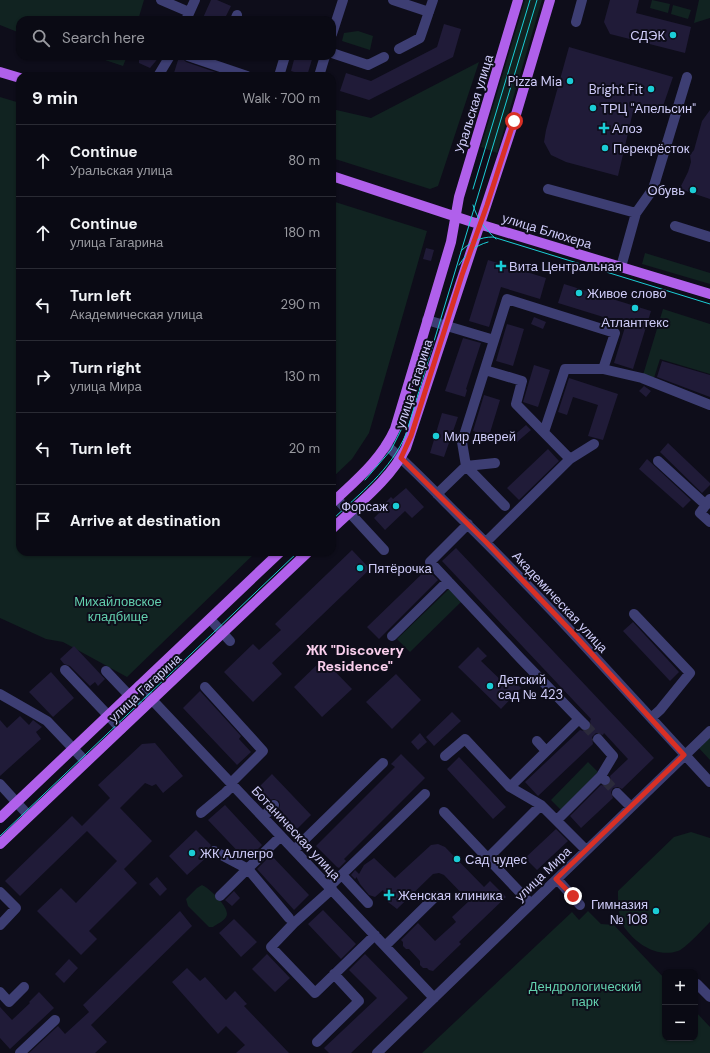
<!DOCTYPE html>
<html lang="en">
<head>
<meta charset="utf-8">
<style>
	body { margin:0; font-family:"DM Sans",sans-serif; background:#181822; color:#f1f3f6 }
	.controls { position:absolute; right:12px; bottom:12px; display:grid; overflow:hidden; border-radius:8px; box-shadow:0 1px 3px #0004 }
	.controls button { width:36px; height:36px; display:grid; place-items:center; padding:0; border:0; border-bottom:1px solid #2a2b34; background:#0a0a14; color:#f1f3f6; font:20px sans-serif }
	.stop { position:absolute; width:12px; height:12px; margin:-9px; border:3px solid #d93025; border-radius:50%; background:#fff }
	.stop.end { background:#d93025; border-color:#fff; box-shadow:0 1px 4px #0008 }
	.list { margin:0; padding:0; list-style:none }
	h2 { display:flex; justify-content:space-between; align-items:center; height:52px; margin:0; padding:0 16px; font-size:17px }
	h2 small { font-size:13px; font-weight:400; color:#999aa0 }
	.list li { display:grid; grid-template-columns:26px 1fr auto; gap:12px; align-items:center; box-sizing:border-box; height:72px; padding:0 16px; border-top:1px solid #2a2b34 }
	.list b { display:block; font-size:15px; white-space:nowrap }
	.list p { margin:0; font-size:13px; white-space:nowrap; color:#999aa0 }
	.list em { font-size:13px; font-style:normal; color:#999aa0 }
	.icon { flex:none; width:22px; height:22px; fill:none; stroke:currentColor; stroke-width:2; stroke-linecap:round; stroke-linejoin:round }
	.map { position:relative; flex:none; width:710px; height:1053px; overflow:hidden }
	.search { position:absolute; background:#0a0a14; box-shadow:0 1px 3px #0004; left:16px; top:16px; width:320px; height:44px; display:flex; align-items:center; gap:10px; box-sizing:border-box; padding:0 14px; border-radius:12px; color:#999aa0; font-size:15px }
	.panel { position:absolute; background:#0a0a14; box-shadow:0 1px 3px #0004; left:16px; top:72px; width:320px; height:484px; border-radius:12px }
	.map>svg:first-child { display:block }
</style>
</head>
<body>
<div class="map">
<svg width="710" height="1053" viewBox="0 0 710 1053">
	<rect width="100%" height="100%" fill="#0e0d1a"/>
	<path fill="#112321" d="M0 0H144L138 20H20V33L0 25Z
		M525 0H542L497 153 481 147Z
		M652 0 670 4 668 13 650 8Z
		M699 0H710V18L694 23Z
		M673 5 691 10 688 19 671 14Z
		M358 31 373 36 370 50 342 41 344 33Z
		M93 56H127L123 66Z
		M479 62 438 186 430 189 332 158V109L371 118Z
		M0 97 20 103V552H256L127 677 63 642 46 639 0 618Z
		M332 201 427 231 369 433 352 459 332 478Z
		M645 253 710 273V284L642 264Z
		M663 309 710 324V374L660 359 654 378 643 375Z
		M449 589 461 602 410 652 397 639Z
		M710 731V760L696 745Z
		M588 762 598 772 561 810 551 800Z
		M691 832 710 838V922C704 928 685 949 678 951 657 958 636 944 624 927 618 916 618 902 618 891L674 837Z
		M202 885C209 888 232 909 226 917 224 921 217 924 213 927H209L188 906 186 899 197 888Z
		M588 911 601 924 614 925 665 979V1038H695V1011L710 1027V1053H422L572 912 579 920Z"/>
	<path fill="#201b38" d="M211 0H217L231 6 224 20H202Z
		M610 0H639L636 13 691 27 685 53 610 34 604 22Z
		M444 24 461 29 453 57 369 100 340 91 346 73 371 81 437 47Z
		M569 47 673 77 661 112 635 103 618 176 566 162 551 155 544 142 546 130Z
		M139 56H160L150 68 139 63Z
		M295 56H313L307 76 291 71Z
		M179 57 182 58 186 62 227 76H173Z
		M710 110V199L686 191 680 197 681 186 688 172 691 162 690 155 694 150 702 121Z
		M426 248 434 250 431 261 423 259Z
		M488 260 546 278 540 299 501 287 489 327 469 321Z
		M564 284 651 311 633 369 614 363 626 324 558 303Z
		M534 317 546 322 543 329 531 324Z
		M507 324 524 329 513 366 496 361Z
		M463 338 481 343 466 389 467 390 465 397 445 391Z
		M662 361 710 375V397L657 377Z
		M534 365 550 370 538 407 523 402Z
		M569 378 618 394 603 440 588 436 598 405 573 397 567 415 558 412Z
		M644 386 651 391 646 397 639 391Z
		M484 395 500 400 489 436 473 431Z
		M442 413 458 417 444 457 430 453Z
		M526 425 531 430 517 442 512 437Z
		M668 443 710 483V485L702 493 660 452Z
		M548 449 559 461 519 500 507 488Z
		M647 459 691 500 683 508 639 469Z
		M406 488 424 507 412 518 405 511 385 530 374 518 387 505 385 503 391 497 393 499Z
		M456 548 654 758 622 789 618 787 613 788 611 792 613 798 581 828 570 816 601 785 606 786 609 785 611 781 610 776 628 759 604 733 603 735 596 733 592 737 593 744 538 796 525 782 580 730 584 731 589 730 591 726 590 721 591 719 442 561Z
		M352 550 370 569 272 663 282 674 253 702 224 672 253 644 259 650 281 630 275 624Z
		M427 569 438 580 379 639 367 627Z
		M633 622 679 672 670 681 623 631Z
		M74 646 105 679 98 686 95 682 90 686 70 666 64 664 60 659Z
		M478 647 487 656 481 661 507 686 513 680 521 688 501 709 458 667Z
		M323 659 352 689 322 717 294 687Z
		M51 672 74 698 53 717 29 692Z
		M396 674 421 700 392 729 366 702Z
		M200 691 241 736 239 739 251 752 237 765 183 708Z
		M452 712 461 721 434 746 426 737Z
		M20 716 29 725 33 720 42 727 36 732 41 739 0 776V720L7 728Z
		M420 733 427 742 418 750 411 742Z
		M155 743 183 776 163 793 156 784 152 786 145 783 120 808 152 841 124 869 137 883 89 931 97 939 81 955 37 911 61 888 76 903 117 861 87 831 20 896 5 881 72 816 82 826 110 798 98 785 142 744Z
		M401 754 425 778 344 859 346 861 339 868 337 867 316 846 395 767 391 764Z
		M459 757 506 807 493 819 447 769Z
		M272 774 311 815 297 829 279 810 280 805 279 801 274 799 270 800 258 788Z
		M225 805 262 845 247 860H246L208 820Z
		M556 829 568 841 537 870 525 858Z
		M196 830 211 845 208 851 209 855 187 875 169 856Z
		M438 844 445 847 484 887 490 881 506 897 459 942 461 944 433 971 429 970 427 968H423L420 965V961L409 949H406L403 946V942L401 940 418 923 435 941 456 922 452 917 469 901 444 875 439 873 433 874 397 909 388 902 383 890 375 897 369 895 360 884 357 878V877L355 879 351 875 355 870 359 874 364 865 374 858 395 878 431 845Z
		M271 855 309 895 294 910 257 869Z
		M157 877 167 889 160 896 149 884Z
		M234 891 240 898 232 906 225 900Z
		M323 910 356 944 341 959 308 924Z
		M180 911 192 926 91 1025 107 1042 95 1053H29L58 1026 65 1034 89 1012 83 1005Z
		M234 919 257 942 241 957 219 933Z
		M267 954 290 978 275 992 252 969Z
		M365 954 408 998 351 1053H329L324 1048 377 998 349 970Z
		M69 959 78 968 64 983 55 974Z
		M187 968 200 981 205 977 226 1000 235 991 247 1004 244 1006 289 1053H236L245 1045 226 1026 218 1034 172 982Z
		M39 992 54 1008 10 1049 0 1038V1007L12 1020 30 1003 29 1002Z"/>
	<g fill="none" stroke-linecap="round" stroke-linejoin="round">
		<path stroke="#2b2a3b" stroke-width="10" stroke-dasharray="10 5" stroke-linecap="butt" d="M585 725 598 739
			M605 780 617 793"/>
		<path stroke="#3d3e73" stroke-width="10" d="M161 0 189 12
			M393 0 429 12
			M186 20 195 0
			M235 20 237 15
			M576 22 582 0
			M332 34 343 0
			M399 49 420 38 433 0
			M332 53 368 65 384 57
			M188 56 247 76
			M158 76 170 56
			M279 76 285 56
			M319 76 325 56
			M548 189 636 213
			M675 226 710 237
			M621 267 636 213 653 189 687 77
			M427 320 494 340
			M485 370 522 381 516 404 570 459 486 542
			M544 432 565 369H603
			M386 445C413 468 437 494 462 519 548 603 628 694 710 782
			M570 459 594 444
			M658 461 706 505
			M437 494 466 466 495 463
			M337 499 384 550
			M710 499 700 513 710 522
			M505 506 466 466 462 442 507 299 615 333 603 369 642 378 710 405
			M468 524 430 562 521 659 579 719
			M634 614 690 673 660 710 651 718
			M210 619 230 641
			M392 636 448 581
			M65 670 121 729
			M106 671 142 709
			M139 686 434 998
			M205 687 263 751 231 783
			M0 694 47 721 86 762
			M598 739 613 756 601 776 605 780
			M537 741 546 751
			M445 756 465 739 510 787 541 805 586 850
			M0 784 29 816
			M510 787 579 719 585 725
			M617 793 631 807
			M444 812 531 904
			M201 813 225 793 233 785
			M263 817 273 807 274 805
			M557 820 601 776
			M294 850 383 763
			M214 851 248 869 289 918
			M488 858 541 805
			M342 875 368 903
			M557 879 580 905
			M329 887 425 794
			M332 889 294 923 271 947 315 993 375 935
			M0 892 16 908 0 925
			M220 896 281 836
			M385 946 436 896
			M697 984 710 997
			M0 992 9 1002 24 987
			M317 1042 359 1001 334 974
			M20 1053 55 1020
			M377 1053 710 731"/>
		<path stroke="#b060eb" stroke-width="10" d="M0 72 20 78
			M332 176 469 221 710 294
			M332 503C356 480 381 460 395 429L451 242 459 197 518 0
			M332 529C358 504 390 480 406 448L514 121 550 0
			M0 818 280 552
			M0 844 308 552"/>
		<path stroke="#1bcdd6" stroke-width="1" d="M473 189 530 0
			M473 205C477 219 486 230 496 239
			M461 251C470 242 480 237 493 237L710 304
			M459 265C467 253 474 246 488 242
			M365 480 391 450 401 430
			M332 520C359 494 391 470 406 434L537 0
			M0 836 298 552"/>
	</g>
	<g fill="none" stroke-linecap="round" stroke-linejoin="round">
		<path stroke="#d93025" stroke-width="5" d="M514 121 487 205 462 275 411 436 401 458 486 542 570 630 684 755 556 879 573 896"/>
	</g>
	<g fill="#1bcdd6" stroke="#0e0d1a" stroke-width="1.5">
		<circle cx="673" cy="35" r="4"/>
		<circle cx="570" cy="81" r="4"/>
		<circle cx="651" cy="89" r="4"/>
		<circle cx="593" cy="108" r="4"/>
		<path d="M602 122h4v4h4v4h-4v4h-4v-4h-4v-4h4z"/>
		<circle cx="605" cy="148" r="4"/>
		<circle cx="693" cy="190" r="4"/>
		<path d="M499 260h4v4h4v4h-4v4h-4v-4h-4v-4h4z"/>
		<circle cx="579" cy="293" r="4"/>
		<circle cx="635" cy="308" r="4"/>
		<circle cx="436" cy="436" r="4"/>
		<circle cx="396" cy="506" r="4"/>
		<circle cx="360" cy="568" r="4"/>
		<circle cx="490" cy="686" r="4"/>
		<circle cx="192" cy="853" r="4"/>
		<circle cx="457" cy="859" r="4"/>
		<path d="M387 889h4v4h4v4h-4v4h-4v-4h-4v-4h4z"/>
		<circle cx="656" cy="911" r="4"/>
	</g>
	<g text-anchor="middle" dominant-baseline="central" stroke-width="4" stroke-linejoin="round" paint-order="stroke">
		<g font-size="13" fill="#cfccf9" stroke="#0e0d1a" text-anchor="start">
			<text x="665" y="35" text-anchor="end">СДЭК</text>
			<text x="562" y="81" text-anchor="end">Pizza Mia</text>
			<text x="643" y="89" text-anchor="end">Bright Fit</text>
			<text x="601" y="108">ТРЦ "Апельсин"</text>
			<text x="612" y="128">Алоэ</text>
			<text x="613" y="148">Перекрёсток</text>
			<text x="685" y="190" text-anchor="end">Обувь</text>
			<text x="509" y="266">Вита Центральная</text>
			<text x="587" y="293">Живое слово</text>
			<text x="635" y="322" text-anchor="middle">Атланттекс</text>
			<text x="444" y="436">Мир дверей</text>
			<text x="388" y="506" text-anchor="end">Форсаж</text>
			<text x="368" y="568">Пятёрочка</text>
			<text x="498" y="679">Детский<tspan x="498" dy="15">сад № 423</tspan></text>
			<text x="200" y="853">ЖК Аллегро</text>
			<text x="465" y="859">Сад чудес</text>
			<text x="398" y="895">Женская клиника</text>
			<text x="648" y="904" text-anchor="end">Гимназия<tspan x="648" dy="15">№ 108</tspan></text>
		</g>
		<g font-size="13" fill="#cfccf9" stroke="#0e0d1a">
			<text transform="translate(474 104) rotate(-73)">Уральская улица</text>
			<text transform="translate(547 231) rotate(17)">улица Блюхера</text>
			<text transform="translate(414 384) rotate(-72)">улица Гагарина</text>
			<text transform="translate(560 602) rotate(47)">Академическая улица</text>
			<text transform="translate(145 688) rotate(-43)">улица Гагарина</text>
			<text transform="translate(296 833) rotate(47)">Ботаническая улица</text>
			<text transform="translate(543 874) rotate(-44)">улица Мира</text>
		</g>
		<g font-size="13" fill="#62cead" stroke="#0e0d1a">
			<text x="118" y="601">Михайловское<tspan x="118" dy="15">кладбище</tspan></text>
			<text x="585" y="986">Дендрологический<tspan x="585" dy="15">парк</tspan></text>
		</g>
		<g font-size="14" font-weight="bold" fill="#f9ceec" stroke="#0e0d1a">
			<text x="355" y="650">ЖК "Discovery<tspan x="355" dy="16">Residence"</tspan></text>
		</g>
	</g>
</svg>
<div class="controls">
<button>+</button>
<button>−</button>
</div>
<div class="stop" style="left:514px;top:121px"></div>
<div class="stop end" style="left:573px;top:896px"></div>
<div class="search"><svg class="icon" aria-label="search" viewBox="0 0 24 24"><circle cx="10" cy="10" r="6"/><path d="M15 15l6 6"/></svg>Search here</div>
<section class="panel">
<h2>9 min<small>Walk · 700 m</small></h2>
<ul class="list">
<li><svg class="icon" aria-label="ahead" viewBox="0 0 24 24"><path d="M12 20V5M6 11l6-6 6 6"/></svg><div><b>Continue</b><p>Уральская улица</p></div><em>80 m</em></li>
<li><svg class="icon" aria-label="ahead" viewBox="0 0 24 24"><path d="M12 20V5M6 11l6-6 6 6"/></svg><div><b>Continue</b><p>улица Гагарина</p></div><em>180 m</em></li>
<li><svg class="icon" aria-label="left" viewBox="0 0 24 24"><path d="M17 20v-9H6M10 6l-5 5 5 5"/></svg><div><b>Turn left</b><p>Академическая улица</p></div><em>290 m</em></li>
<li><svg class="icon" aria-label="right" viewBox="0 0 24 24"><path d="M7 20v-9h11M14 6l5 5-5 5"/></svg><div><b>Turn right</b><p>улица Мира</p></div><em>130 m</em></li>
<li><svg class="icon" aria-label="left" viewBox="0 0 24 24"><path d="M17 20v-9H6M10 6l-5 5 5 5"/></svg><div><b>Turn left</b></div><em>20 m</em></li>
<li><svg class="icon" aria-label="arrive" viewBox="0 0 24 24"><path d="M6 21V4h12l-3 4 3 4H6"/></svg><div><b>Arrive at destination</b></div></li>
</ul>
</section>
</div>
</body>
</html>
